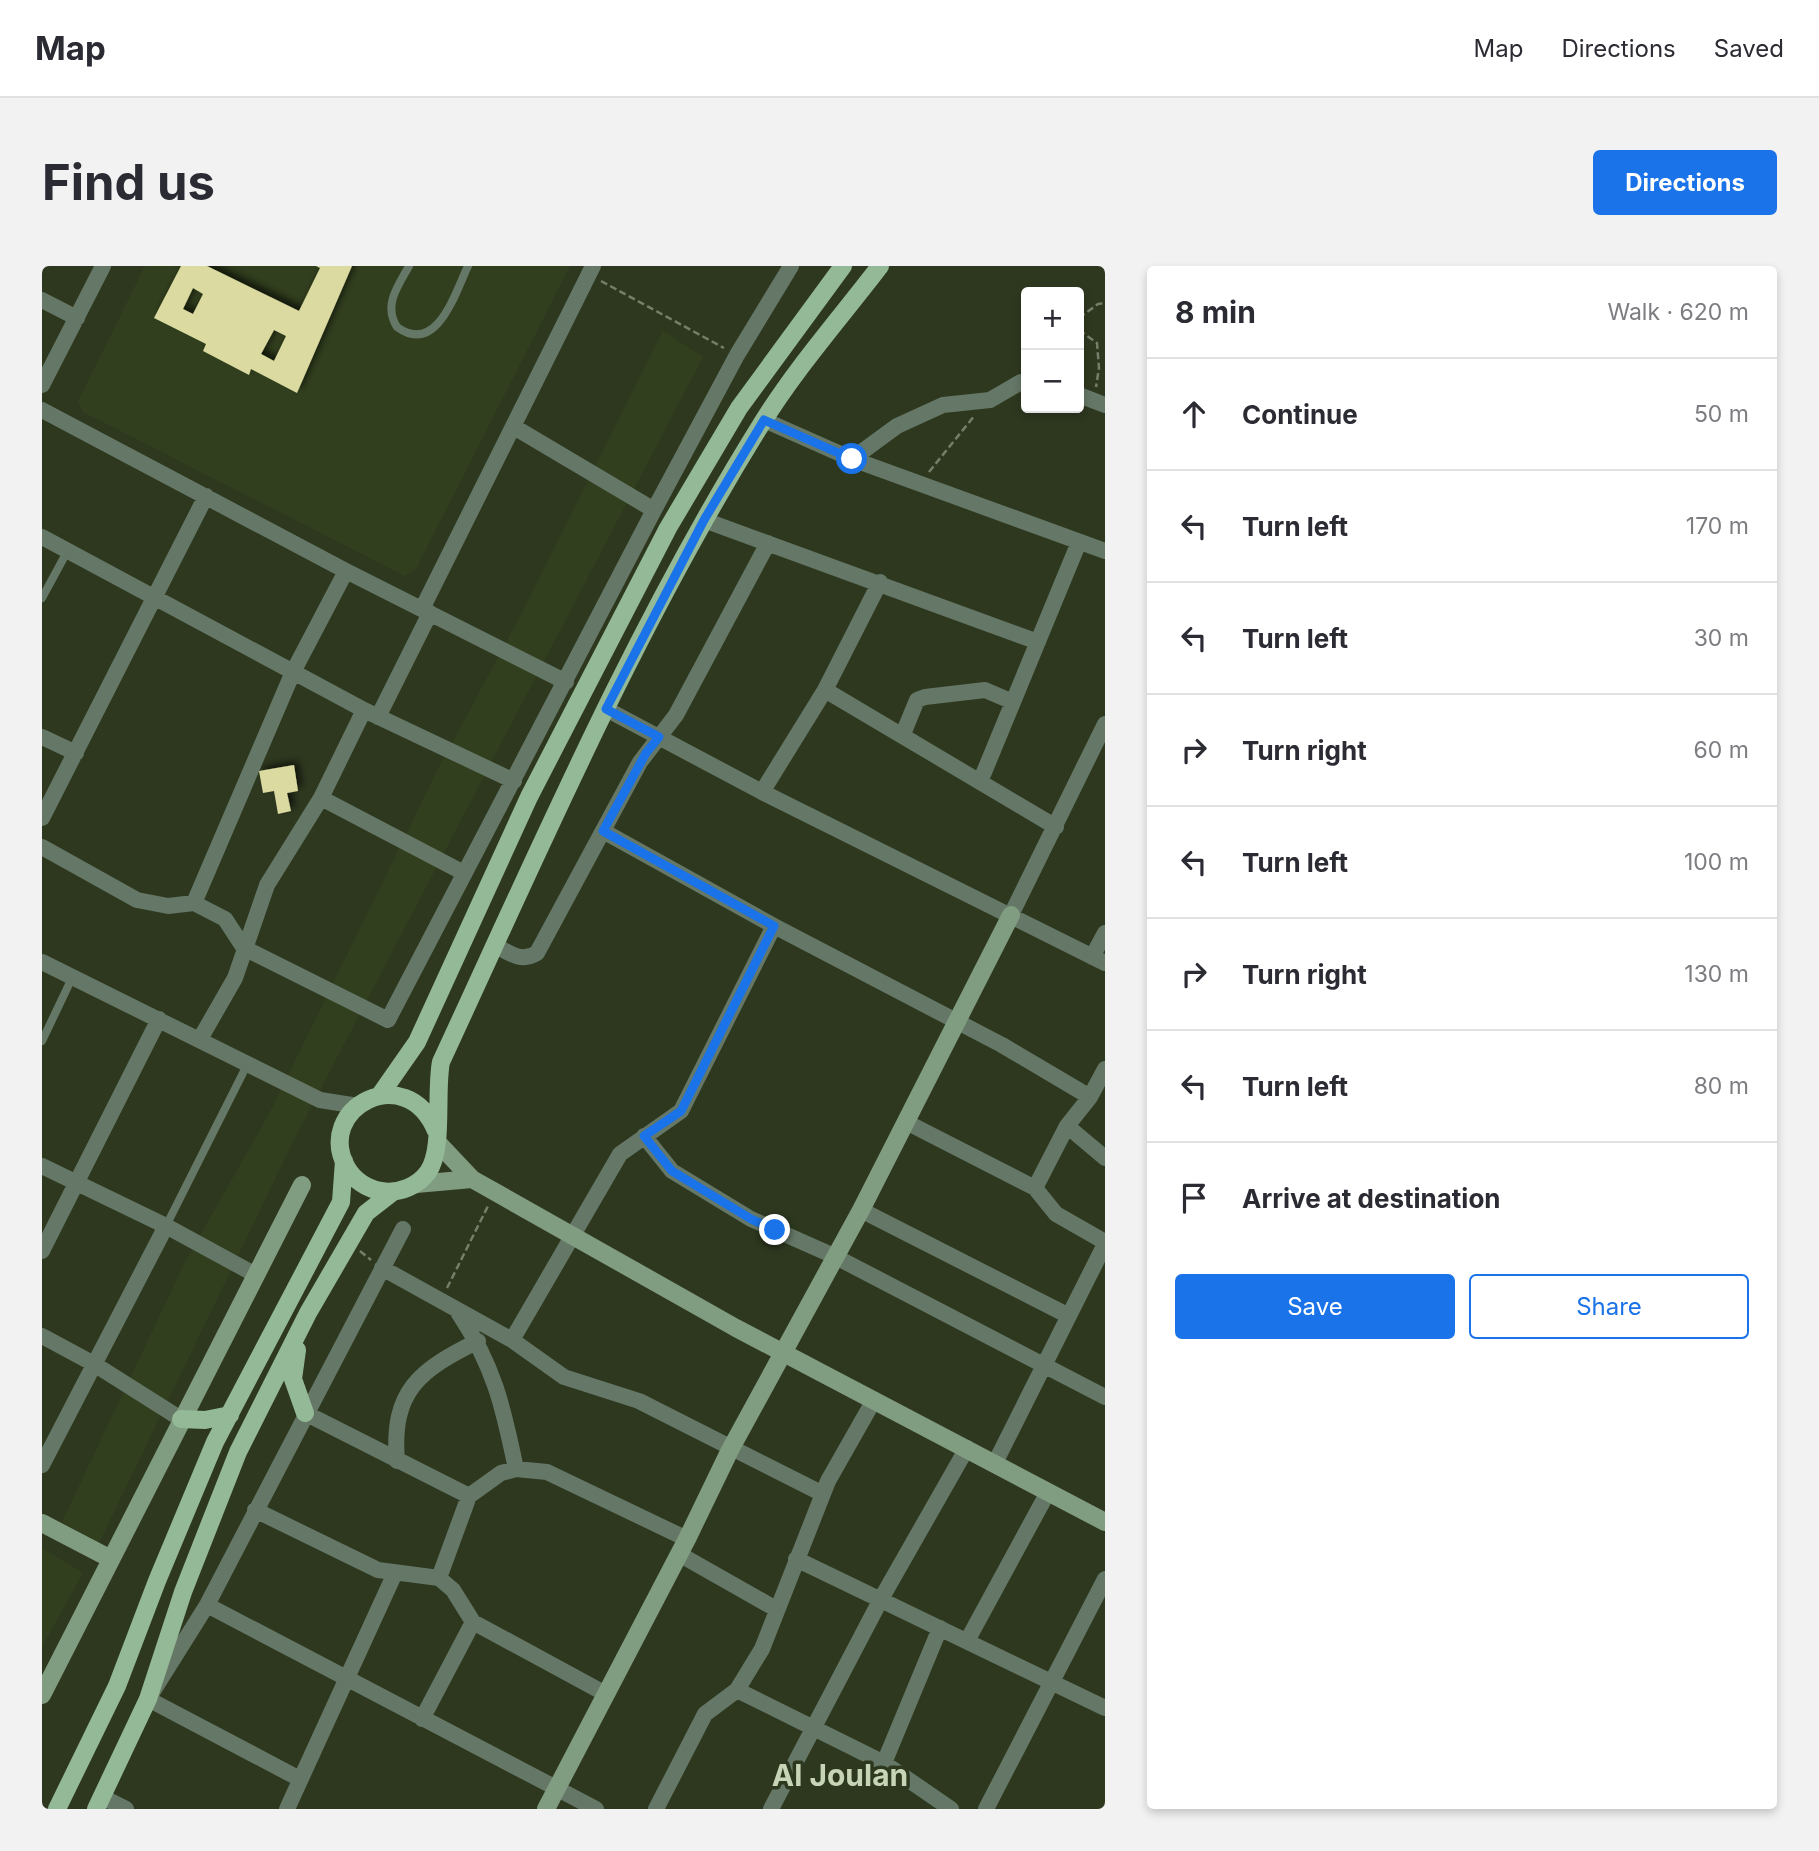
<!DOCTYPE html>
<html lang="en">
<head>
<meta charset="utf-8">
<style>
	body { margin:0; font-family:Inter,sans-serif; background:#f2f2f3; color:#2b2b33 }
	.controls { position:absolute; right:21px; top:21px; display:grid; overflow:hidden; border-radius:7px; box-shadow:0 4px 10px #0003 }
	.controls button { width:63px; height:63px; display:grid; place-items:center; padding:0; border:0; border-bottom:2px solid #e1e1e2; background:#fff; color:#2b2b33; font:35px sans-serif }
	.stop { position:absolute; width:21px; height:21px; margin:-16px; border:5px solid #1a73e8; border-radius:50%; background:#fff }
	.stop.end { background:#1a73e8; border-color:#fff; box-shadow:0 2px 7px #0008 }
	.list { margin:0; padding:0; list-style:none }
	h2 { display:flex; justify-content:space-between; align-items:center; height:91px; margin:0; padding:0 28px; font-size:30px }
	h2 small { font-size:23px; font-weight:400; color:#7c7c81 }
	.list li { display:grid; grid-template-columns:46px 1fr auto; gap:21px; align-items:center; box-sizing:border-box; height:112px; padding:0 28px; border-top:2px solid #e1e1e2 }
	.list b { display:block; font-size:26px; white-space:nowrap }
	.list em { font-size:23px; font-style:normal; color:#7c7c81 }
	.actions { display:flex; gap:14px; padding:21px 28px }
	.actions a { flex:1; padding:16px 0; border:2px solid #1a73e8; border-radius:7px; text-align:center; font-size:24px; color:#1a73e8 }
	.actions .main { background:#1a73e8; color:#fff }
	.icon { flex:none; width:38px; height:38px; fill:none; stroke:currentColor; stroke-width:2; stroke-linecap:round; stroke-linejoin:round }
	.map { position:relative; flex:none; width:1063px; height:1543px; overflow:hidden; border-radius:7px }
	header { display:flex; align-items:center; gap:42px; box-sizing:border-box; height:98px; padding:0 35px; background:#fff; border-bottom:2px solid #e1e1e2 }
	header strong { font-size:33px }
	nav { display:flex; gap:38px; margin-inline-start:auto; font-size:24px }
	.intro { display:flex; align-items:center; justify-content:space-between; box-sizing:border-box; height:168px; padding:0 42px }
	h1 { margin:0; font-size:49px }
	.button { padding:18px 32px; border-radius:7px; background:#1a73e8; color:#fff; font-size:24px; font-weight:700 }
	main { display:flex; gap:42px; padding:0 42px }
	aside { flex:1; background:#fff; border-radius:7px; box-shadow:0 4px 10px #0003 }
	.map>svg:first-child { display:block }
</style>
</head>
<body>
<header>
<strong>Map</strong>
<nav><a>Map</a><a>Directions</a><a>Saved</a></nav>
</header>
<div class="intro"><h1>Find us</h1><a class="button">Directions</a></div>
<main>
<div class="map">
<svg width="1063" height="1543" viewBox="0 0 1063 1543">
	<defs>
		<filter id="shadow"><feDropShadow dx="4.5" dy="-4.5" stdDeviation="3.5" flood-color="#0009"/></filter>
	</defs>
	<rect width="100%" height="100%" fill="#2e381f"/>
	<path fill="#323f1e" d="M103 0H528L374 303 363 310 41 146 36 135Z
		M621 65 661 91 252 874 57 1277 20 1256 143 996 227 848 394 507 486 335Z
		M0 1282 41 1307 0 1381Z"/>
	<path fill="#dadaa1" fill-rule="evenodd" filter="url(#shadow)" d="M139 0H165L257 45 278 2 274 0H310L255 127 209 103 207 109 161 85 164 78 112 52ZM151 22 161 28 151 48 141 43ZM232 64 244 70 232 95 219 88Z
		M252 499 256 525 245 527 249 545 236 548 232 525 221 527 217 505Z"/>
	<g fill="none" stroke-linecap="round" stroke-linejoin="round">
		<path stroke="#767e69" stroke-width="2.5" stroke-dasharray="7 3.5" stroke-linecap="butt" d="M559 15 682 82
			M1037 52 1056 38 1063 37
			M1037 64 1055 77 1057 102 1054 121
			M887 206 933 149
			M318 985 329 994
			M405 1022 446 940"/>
		<path stroke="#657766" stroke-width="8" d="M367 0C356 20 341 39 355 61 395 90 413 27 426 0
			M0 332 26 284
			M0 775 30 712
			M124 960 205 799"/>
		<path stroke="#657766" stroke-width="16" d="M0 34 35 52
			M0 119 61 0
			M1037 129 1063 139
			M0 144 304 305 524 416
			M722 154 810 193 1063 285
			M472 161 612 244
			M810 193 855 160 901 139 948 134 979 116 984 117
			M662 254 996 376
			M0 271 322 444 472 515
			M380 343 551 0
			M783 424 1014 561
			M564 443 720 526 1063 697
			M336 451 388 347
			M861 468 875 434 883 431 943 424 971 436
			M0 471 34 487
			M938 516 1037 276
			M720 526 783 424 838 316
			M279 532 422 607
			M0 552 164 230
			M561 565 732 660 960 779 1048 831
			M0 581 95 634 126 640 152 637 183 653 202 682 346 754 612 244 695 89 749 0
			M152 637 251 406 304 305
			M969 649 1063 458
			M453 679C467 687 479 697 495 687L598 496 634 449 726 277
			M1050 691 1063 667
			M0 696 278 834 316 840
			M158 773 193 712 225 619 279 532 322 444
			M864 856 993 922 1014 948 1063 976
			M1025 860 1063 892
			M602 870 630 905 709 953 792 990 1063 1131
			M0 900 124 960 214 1009
			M993 922 1025 860 1048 831 1063 803
			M819 944 1027 1050
			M0 985 117 753
			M340 1002 470 1074 522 1111 597 1135 781 1228
			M416 1046C452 1100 461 1140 474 1203
			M0 1070 52 1098 139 1153
			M470 1074 578 888 639 845 732 660
			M263 1147 427 1230
			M355 1195C349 1124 378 1104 436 1075
			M953 1197 1063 978
			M0 1199 124 960
			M213 1244 336 1304 397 1312 411 1324 431 1356 562 1427
			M637 1288 734 1343
			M754 1293 1063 1442
			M397 1312 427 1230 459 1207 474 1203 505 1206 645 1273
			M165 1339 554 1543
			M925 1375 1006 1226
			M695 1424 842 1497 909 1543
			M380 1453 431 1356
			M842 1497 898 1362
			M256 1512 106 1433 165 1339 361 963
			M60 1531 84 1543
			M245 1543 353 1307
			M614 1543 663 1448 695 1424 720 1383 786 1215 832 1134
			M729 1543 839 1333 925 1182
			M944 1543 1063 1313"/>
		<path stroke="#809c81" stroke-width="18" d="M396 877 430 913 694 1062 1063 1256
			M374 918 430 913
			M0 1257 69 1293
			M0 1429 260 919
			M504 1543 645 1273 688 1184 819 944 969 649"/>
		<path stroke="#94b996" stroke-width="18" d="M338 829 375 776 487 531 626 262 697 142 801 0
			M394 865C365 793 271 842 305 902 312 914 325 923 339 925 357 928 376 920 386 906 402 884 393 826 399 796 499 580 594 359 720 157 754 102 799 51 838 0
			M255 1084 251 1113 263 1147
			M139 1153 163 1154 188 1149
			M15 1543 75 1420 115 1315 173 1176 299 936 302 895
			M54 1543 106 1433 141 1326 196 1186 266 1047 324 947 351 926"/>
	</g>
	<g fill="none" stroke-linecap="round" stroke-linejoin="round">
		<path stroke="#1a73e8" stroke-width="9" d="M733 964 709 953 630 905 602 870 639 845 732 660 561 565 604 487 617 471 564 443 662 254 722 154 810 193"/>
	</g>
	<g text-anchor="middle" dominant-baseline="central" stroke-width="7" stroke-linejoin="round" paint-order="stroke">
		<g font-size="30" font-weight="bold" fill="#c7d5b6" stroke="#2e381f">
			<text x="798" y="1509">Al Joulan</text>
		</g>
	</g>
</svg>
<div class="controls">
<button>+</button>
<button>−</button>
</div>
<div class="stop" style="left:810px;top:193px"></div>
<div class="stop end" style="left:733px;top:964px"></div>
</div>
<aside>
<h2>8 min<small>Walk · 620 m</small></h2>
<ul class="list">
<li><svg class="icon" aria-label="ahead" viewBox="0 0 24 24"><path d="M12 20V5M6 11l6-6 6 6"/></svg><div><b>Continue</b></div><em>50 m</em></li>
<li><svg class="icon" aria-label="left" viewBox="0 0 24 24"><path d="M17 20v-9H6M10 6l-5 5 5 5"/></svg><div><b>Turn left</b></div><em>170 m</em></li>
<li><svg class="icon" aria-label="left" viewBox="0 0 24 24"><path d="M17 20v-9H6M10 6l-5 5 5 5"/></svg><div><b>Turn left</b></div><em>30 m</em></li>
<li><svg class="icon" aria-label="right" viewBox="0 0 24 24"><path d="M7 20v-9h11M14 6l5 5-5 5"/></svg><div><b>Turn right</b></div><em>60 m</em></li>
<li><svg class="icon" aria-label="left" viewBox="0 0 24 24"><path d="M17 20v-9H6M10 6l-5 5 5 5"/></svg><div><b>Turn left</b></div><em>100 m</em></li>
<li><svg class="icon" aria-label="right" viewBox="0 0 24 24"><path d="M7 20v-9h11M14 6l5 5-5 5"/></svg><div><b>Turn right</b></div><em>130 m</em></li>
<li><svg class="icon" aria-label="left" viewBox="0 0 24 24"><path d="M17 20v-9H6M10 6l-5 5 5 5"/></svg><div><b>Turn left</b></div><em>80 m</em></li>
<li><svg class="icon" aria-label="arrive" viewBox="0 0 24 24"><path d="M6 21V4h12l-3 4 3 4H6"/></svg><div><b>Arrive at destination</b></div></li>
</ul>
<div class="actions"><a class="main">Save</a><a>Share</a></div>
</aside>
</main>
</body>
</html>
